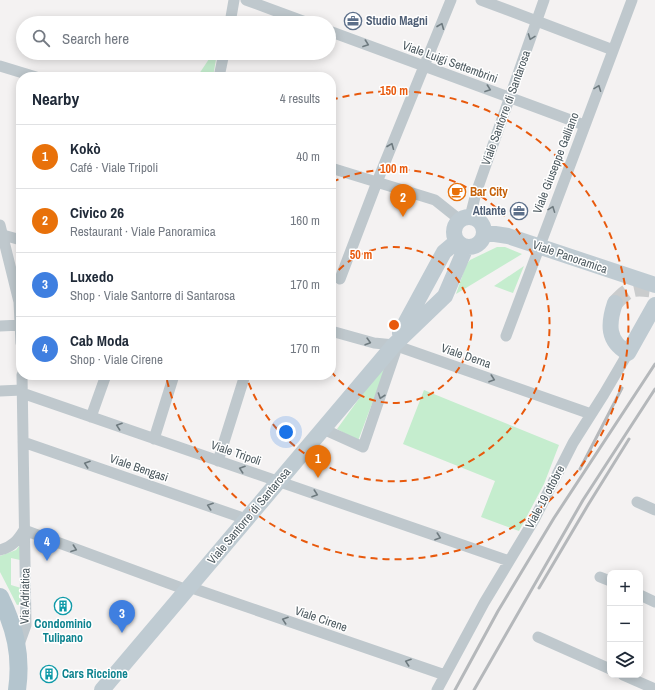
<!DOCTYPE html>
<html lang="en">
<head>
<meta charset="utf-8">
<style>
	body { margin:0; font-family:"Archivo Narrow",sans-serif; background:#f6f6f7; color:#1f2937 }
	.controls { position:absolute; right:12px; bottom:12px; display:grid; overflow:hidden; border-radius:8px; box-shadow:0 2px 10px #0003 }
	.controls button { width:36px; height:36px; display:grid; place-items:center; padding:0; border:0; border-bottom:1px solid #e0e1e3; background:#fff; color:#1f2937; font:20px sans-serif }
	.you { position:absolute; left:286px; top:432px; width:14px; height:14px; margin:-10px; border:3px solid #fff; border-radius:50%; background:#1a73e8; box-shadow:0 0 0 6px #1a73e833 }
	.badge { display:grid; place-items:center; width:26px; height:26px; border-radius:50%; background:#0b8043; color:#fff; font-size:13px; font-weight:700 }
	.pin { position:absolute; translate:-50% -33px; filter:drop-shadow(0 1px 2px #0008) }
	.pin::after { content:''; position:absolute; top:21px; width:14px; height:12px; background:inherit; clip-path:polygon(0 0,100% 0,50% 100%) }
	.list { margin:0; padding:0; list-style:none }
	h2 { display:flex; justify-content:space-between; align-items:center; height:52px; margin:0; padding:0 16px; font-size:17px }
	h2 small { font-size:13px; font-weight:400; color:#747a83 }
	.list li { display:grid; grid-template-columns:26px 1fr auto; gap:12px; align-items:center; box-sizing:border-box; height:64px; padding:0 16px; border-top:1px solid #e0e1e3 }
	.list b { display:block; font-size:15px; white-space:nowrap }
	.list p { margin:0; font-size:13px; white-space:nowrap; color:#747a83 }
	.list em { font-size:13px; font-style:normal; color:#747a83 }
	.icon { flex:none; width:22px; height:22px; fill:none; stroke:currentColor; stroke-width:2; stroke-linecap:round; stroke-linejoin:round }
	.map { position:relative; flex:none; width:655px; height:690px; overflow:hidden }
	.search { position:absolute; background:#fff; box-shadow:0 2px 10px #0003; left:16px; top:16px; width:320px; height:44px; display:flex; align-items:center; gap:10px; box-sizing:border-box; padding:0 14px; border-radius:22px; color:#747a83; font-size:15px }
	.panel { position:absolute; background:#fff; box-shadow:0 2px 10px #0003; left:16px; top:72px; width:320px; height:308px; border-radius:16px }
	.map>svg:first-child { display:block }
</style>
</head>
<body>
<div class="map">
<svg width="655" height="690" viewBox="0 0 655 690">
	<rect width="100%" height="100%" fill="#f4f2f2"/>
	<path fill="#c5edce" d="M213 53H217L213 77H197Z
		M497 247H505L522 254 456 294 466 265 470 260Z
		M524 266 513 293 494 286Z
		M390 356 358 441 337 429Z
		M424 390 559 445 544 484 519 531 481 517 495 481 403 444Z
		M20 545V560L11 558V585L21 588V604L17 605 0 572V556L16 550Z"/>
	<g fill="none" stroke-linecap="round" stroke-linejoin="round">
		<path stroke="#cacccd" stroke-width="16" stroke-dasharray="16 8" stroke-linecap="butt" d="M615 303C630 287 633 287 655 290"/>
		<path stroke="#bfc8cd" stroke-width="11" d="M246 0 308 23
			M481 0 613 50
			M230 23 234 0
			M329 31 584 125
			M0 66 36 77
			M219 77 224 53
			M331 168 435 200 460 220
			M470 217 476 193 544 0
			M0 225 19 302 21 343
			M0 236 3 235 21 240
			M340 279 377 182 451 0
			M0 326 21 325
			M331 331 374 343 394 345 591 414
			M506 336 632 0
			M0 391 22 390
			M22 393 509 561
			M91 417 106 375
			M323 429 363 447 395 353 394 345
			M154 439 174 375
			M23 442 246 519
			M218 461 245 375
			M637 502 655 510
			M24 530 187 590
			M0 550C12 547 18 540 24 530
			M600 577 610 581
			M189 587 445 675
			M640 595 655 602
			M538 637 610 669
			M18 647 26 625 22 375
			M623 675 655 689
			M437 690 484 603 534 520 573 443 604 394 628 353"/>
		<path stroke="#bfcbd2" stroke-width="16" d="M454 232a15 15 0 1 1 30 0a15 15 0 1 1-30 0Z
			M484 234H495L508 236 655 285
			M615 303C608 324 607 341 628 353L655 305
			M400 333 444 252 457 241
			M102 690 394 345 445 296 466 247"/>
		<path stroke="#b4c5ce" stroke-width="18" d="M0 597C15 628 22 655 17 690"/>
		<path stroke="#b5b8bb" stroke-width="3" d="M580 469 622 388
			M539 588 588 505 629 439
			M455 690 498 611 554 518 655 364
			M474 690 583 500 655 389"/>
	</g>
	<defs><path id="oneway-chevron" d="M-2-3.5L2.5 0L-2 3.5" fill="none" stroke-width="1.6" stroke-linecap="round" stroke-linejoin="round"/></defs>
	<g stroke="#6e7a7f">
		<use href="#oneway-chevron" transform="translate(441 26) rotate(-68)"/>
		<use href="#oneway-chevron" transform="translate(531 37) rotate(110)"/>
		<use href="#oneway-chevron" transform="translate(366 44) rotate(20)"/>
		<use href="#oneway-chevron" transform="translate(598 88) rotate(-69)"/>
		<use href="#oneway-chevron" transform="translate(488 89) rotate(20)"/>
		<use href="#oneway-chevron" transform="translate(391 146) rotate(-68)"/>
		<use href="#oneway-chevron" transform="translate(552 209) rotate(-69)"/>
		<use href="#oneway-chevron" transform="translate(368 342) rotate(16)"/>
		<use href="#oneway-chevron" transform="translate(492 379) rotate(19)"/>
		<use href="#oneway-chevron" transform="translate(381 396) rotate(109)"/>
		<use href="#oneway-chevron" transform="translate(119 426) rotate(-161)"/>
		<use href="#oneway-chevron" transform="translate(87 464) rotate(-161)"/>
		<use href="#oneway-chevron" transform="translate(242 469) rotate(-161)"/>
		<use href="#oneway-chevron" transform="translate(315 494) rotate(19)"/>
		<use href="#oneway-chevron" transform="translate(210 506) rotate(-161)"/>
		<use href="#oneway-chevron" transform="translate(438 537) rotate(19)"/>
		<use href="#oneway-chevron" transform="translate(74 549) rotate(20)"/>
		<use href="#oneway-chevron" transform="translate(285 620) rotate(-161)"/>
		<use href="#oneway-chevron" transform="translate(408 662) rotate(-161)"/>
	</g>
	<g fill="none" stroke="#e8590c" stroke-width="2" stroke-dasharray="7 5">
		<path d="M331 279A78 78 0 1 1 331 371"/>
		<path d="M332 182A156 156 0 1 1 246 376"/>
		<path d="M331 100A234 234 0 1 1 166 376"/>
	</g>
	<defs>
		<symbol id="office-ring" viewBox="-11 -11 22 22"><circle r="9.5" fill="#fff" stroke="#5c6f8a" stroke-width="1.5"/><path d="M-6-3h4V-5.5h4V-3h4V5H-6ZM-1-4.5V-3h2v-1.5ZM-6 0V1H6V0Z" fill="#5c6f8a"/></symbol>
		<symbol id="cafe-ring" viewBox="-11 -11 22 22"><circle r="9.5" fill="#fff" stroke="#e8710a" stroke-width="1.5"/><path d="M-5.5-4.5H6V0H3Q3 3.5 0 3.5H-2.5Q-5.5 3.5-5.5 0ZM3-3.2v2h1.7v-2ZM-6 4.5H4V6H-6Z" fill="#e8710a"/></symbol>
		<symbol id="building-ring" viewBox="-11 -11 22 22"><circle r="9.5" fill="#fff" stroke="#0f9aa8" stroke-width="1.5"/><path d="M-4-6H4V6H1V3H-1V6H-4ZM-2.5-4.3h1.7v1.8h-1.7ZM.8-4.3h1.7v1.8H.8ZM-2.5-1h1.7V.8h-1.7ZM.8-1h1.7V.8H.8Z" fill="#0f9aa8"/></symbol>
	</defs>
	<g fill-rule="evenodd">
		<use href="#office-ring" x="343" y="11" width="20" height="20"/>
		<use href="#cafe-ring" x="447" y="182" width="20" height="20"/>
		<use href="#office-ring" x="509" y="201" width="20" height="20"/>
		<use href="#building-ring" x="53" y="596" width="20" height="20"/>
		<use href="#building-ring" x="39" y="664" width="20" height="20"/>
	</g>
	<g text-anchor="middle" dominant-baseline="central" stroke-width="3" stroke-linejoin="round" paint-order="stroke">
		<g font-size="12" font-weight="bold" fill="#4e5e75" stroke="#fff" text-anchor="start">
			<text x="366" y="21">Studio Magni</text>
			<text x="506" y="211" text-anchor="end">Atlante</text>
		</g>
		<g font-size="12" fill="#4b585e" stroke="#fff">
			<text transform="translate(450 62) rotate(20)">Viale Luigi Settembrini</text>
			<text transform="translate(506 108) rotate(-70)">Viale Santorre di Santarosa</text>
			<text transform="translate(556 163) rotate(-69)">Viale Giuseppe Galliano</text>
			<text transform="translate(570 257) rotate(19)">Viale Panoramica</text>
			<text transform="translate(466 356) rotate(19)">Viale Derna</text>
			<text transform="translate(236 453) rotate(19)">Viale Tripoli</text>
			<text transform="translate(139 468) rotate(19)">Viale Bengasi</text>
			<text transform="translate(545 497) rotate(-62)">Viale 19 ottobre</text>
			<text transform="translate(249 516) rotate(-50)">Viale Santorre di Santarosa</text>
			<text transform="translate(25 596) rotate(-89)">Via Adriatica</text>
			<text transform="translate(321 619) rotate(19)">Viale Cirene</text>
		</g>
		<g font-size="12" font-weight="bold" fill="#c56008" stroke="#fff" text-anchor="start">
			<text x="470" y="192">Bar City</text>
		</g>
		<g font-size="12" font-weight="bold" fill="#0d838f" stroke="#fff">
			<text x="63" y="624">Condominio<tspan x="63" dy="14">Tulipano</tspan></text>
			<text x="62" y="674" text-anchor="start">Cars Riccione</text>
		</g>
	</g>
	<circle cx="394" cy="325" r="6" fill="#e8590c" stroke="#fff" stroke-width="2"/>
	<g font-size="12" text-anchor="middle" font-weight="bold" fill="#e8590c" stroke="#fff" stroke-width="3" stroke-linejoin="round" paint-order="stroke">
		<text x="394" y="95">150 m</text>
		<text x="394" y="173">100 m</text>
		<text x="361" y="259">50 m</text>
	</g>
</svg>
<div class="controls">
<button>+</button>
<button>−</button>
<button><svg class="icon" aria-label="layers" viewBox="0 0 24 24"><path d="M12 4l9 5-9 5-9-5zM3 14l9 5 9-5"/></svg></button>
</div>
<div class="you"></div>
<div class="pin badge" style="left:318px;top:478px;background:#e8710a">1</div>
<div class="pin badge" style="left:403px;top:217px;background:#e8710a">2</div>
<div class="pin badge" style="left:122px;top:633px;background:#3f7fe0">3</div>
<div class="pin badge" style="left:47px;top:561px;background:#3f7fe0">4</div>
<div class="search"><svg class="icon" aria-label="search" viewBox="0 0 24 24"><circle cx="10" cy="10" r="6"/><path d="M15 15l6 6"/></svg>Search here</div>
<section class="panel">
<h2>Nearby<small>4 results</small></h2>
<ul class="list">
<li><span class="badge" style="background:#e8710a">1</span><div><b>Kokò</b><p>Café · Viale Tripoli</p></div><em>40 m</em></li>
<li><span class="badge" style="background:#e8710a">2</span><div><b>Civico 26</b><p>Restaurant · Viale Panoramica</p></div><em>160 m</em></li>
<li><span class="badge" style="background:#3f7fe0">3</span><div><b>Luxedo</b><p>Shop · Viale Santorre di Santarosa</p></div><em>170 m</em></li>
<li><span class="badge" style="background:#3f7fe0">4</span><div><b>Cab Moda</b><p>Shop · Viale Cirene</p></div><em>170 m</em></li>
</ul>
</section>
</div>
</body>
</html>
